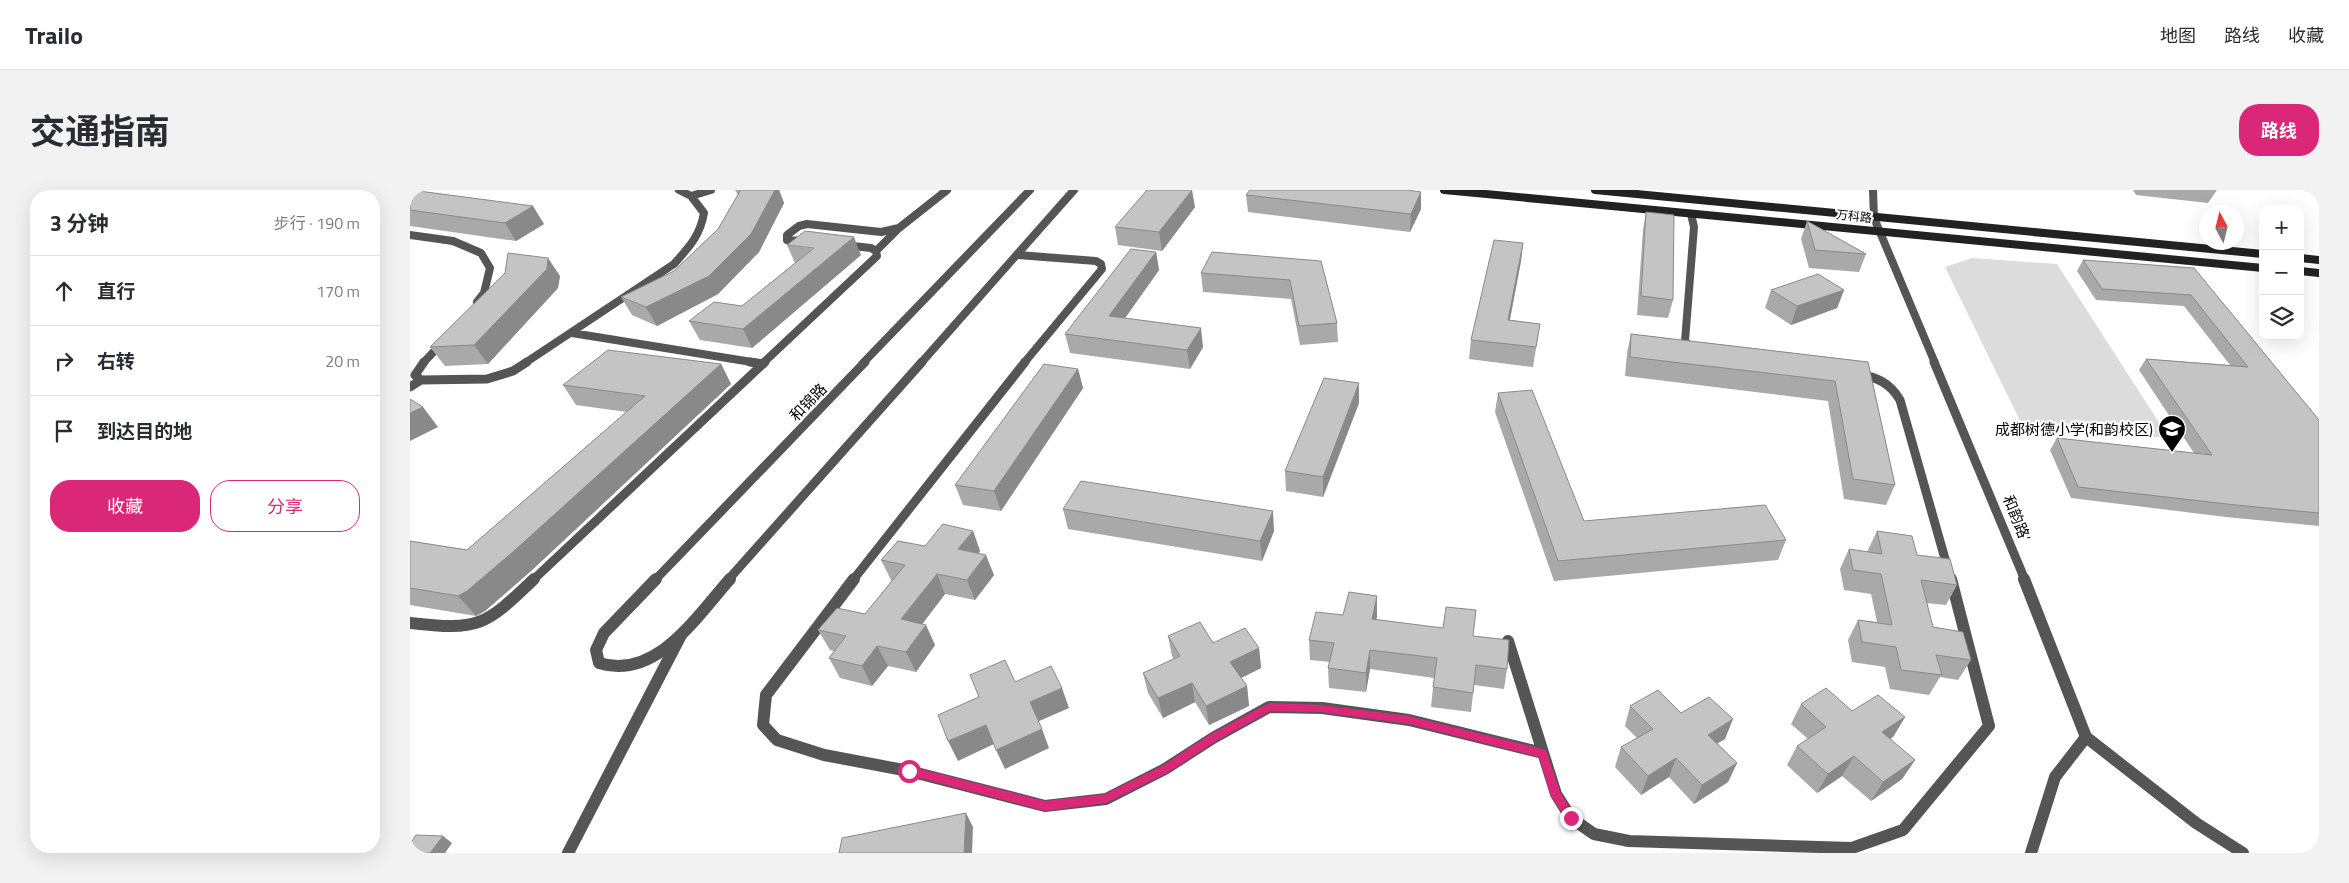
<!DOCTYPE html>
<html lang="zh">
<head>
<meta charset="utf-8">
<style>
	body { margin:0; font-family:"Titillium Web","Noto Sans SC",sans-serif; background:#f2f2f3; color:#2b2b33 }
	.controls { position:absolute; right:15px; top:15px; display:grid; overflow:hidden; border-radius:10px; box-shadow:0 5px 20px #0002 }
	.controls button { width:45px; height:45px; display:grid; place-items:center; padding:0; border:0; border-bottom:1px solid #e1e1e2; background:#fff; color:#2b2b33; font:25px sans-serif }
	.compass { position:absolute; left:1789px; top:15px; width:45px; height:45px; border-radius:50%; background:#fff; box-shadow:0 5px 20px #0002; rotate:353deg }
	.stop { position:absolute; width:15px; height:15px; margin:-11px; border:4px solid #db2777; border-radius:50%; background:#fff }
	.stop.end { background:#db2777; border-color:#fff; box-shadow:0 1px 5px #0008 }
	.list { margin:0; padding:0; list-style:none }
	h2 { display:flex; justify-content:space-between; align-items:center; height:65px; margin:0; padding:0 20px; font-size:21px }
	h2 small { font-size:16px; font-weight:400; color:#7c7c81 }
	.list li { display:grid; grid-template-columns:32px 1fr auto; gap:15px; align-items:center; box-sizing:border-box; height:70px; padding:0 20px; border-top:1px solid #e1e1e2 }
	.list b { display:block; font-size:19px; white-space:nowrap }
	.list em { font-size:16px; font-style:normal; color:#7c7c81 }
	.actions { display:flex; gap:10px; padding:15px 20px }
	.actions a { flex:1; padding:11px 0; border:1px solid #db2777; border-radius:20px; text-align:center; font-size:18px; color:#db2777 }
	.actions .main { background:#db2777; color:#fff }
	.icon { flex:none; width:28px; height:28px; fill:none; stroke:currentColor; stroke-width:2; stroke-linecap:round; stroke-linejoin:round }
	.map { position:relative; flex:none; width:1909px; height:663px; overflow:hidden; border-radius:20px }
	header { display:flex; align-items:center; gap:30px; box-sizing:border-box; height:70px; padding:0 25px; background:#fff; border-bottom:1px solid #e1e1e2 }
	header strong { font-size:24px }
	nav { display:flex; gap:28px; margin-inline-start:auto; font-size:18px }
	.intro { display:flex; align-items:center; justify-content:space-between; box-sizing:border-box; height:120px; padding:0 30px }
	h1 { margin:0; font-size:35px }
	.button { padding:12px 22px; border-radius:20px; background:#db2777; color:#fff; font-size:18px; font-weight:700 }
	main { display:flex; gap:30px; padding:0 30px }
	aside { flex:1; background:#fff; border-radius:20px; box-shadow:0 5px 20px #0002 }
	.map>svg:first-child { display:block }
</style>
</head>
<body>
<header>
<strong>Trailo</strong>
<nav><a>地图</a><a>路线</a><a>收藏</a></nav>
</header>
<div class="intro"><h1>交通指南</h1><a class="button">路线</a></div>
<main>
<aside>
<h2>3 分钟<small>步行 · 190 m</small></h2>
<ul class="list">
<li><svg class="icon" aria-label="ahead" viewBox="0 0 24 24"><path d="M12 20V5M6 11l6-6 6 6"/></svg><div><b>直行</b></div><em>170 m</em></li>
<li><svg class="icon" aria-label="right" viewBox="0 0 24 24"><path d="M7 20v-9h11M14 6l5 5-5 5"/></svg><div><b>右转</b></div><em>20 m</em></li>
<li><svg class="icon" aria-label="arrive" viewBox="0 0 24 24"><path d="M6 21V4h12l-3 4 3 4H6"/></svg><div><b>到达目的地</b></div></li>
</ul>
<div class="actions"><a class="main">收藏</a><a>分享</a></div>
</aside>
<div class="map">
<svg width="1909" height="663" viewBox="0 0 1909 663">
	<rect width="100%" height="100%" fill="#fff"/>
	<path fill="#dcdcdc" d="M1562 68 1647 74 1759 248 1612 235 1535 77Z"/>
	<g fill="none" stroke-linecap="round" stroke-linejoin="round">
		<path stroke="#555" stroke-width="8" d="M1463 0 1464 28 1525 173
			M281 6 301 0
			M1281 24 1284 37 1275 151 1283 158
			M0 45 43 51 71 63 80 78 74 103 67 112
			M394 51 377 50V45L389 36 397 34 471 42 489 38
			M466 61 489 38 537 0
			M608 65 686 71 691 74 692 79 614 173
			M162 143 348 173
			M13 173 33 152
			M115 173 264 74C279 57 290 46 294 23L281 6 269 0
			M353 173 467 66 466 61 461 58 434 55"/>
		<path stroke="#555" stroke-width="9" d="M14 172 5 185 11 190 77 189 103 181 117 172
			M340 172 353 174
			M1524 172 1615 390
			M1448 184C1467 187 1480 193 1490 210L1541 390
			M0 197 11 190
			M123 390 355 172
			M443 390 615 172"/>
		<path stroke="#555" stroke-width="12" d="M444 389 356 505 353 535 367 550 414 565 499 581 635 616 696 609 755 579 803 548 859 517 912 518 999 530 1133 563
			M1614 389 1676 547
			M0 433C69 441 75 436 124 389
			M1098 451 1146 604 1161 628 1184 644 1219 651 1442 658 1493 640 1579 536 1541 389
			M1676 547 1786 633 1833 663
			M158 663 270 447
			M1621 663 1645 587 1676 547"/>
		<path stroke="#555" stroke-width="8" d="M453 173 620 0
			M511 173 664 0"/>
		<path stroke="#555" stroke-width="9" d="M245 390 455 172
			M318 390 512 172"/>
		<path stroke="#555" stroke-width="12" d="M246 389 194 443 186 460 189 473C246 491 287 426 320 389"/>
		<path stroke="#222" stroke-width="8" d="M1034 0 1853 78
			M1185 0 1853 64
			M1890 68 1909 70
			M1890 81 1909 83"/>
	</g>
	<path fill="#a9a9a9" d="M0 0 134 34 106 51 0 36Z
		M325 0H369L374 13 349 62 308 104 247 136 222 125 211 107 264 81 308 39 328 5Z
		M1723 0H1807L1798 13 1726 5Z
		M1011 2V19L1000 42 838 22 836 5Z
		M785 17 752 61 708 55 705 37Z
		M1236 22 1263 110 1258 128 1227 125 1233 40Z
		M1397 31 1456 64 1449 82 1399 78 1391 49Z
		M1113 53 1111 71 1100 130 1130 134 1123 177 1059 169 1061 150Z
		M377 55 451 65 342 158 290 150 279 131 332 116 385 73Z
		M746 62 749 80 715 128 793 157 780 179 660 163 655 144Z
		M1673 70 1784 78 1909 230V336L1816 327 1661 308 1640 260 1647 248 1784 263 1729 180 1736 169 1820 175 1774 116 1686 110 1667 81Z
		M911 71 927 133 928 152 890 155 881 109 793 102 791 83Z
		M150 86 148 98 78 174 35 176 20 157Z
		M1361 100H1434L1427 118 1381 135 1355 118Z
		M1221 144 1458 172 1485 295 1476 315 1434 309 1418 211 1215 186 1217 163Z
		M311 174 321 194 121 381 75 421 66 426 0 415V351L57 360 217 222 166 215 153 195Z
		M668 179 673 198 591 321 553 315 545 295Z
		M1088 203 1174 331 1376 350 1368 370 1144 391 1085 222Z
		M949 213 913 307 876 301 875 281Z
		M653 319 864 341 852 371 658 339Z
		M563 341 570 361 568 363 584 385 565 410 535 404 512 434 525 455 506 482 478 476 462 496 430 488 419 468 424 461 420 460 408 440 455 424 482 391 481 390 471 370Z
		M1467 341 1507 365 1547 395 1536 415 1516 413 1523 437 1561 470 1548 490 1530 487 1519 505 1480 499 1475 477 1442 472 1438 450 1448 430 1467 432 1461 404 1434 400 1430 379 1439 359 1457 362Z
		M933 425 967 426 966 430 1063 446 1097 479 1094 499 1064 495 1061 522 1021 517 1024 488 960 479 956 502 919 498 918 478 920 472 900 470 899 450Z
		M758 446 849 458 851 478 831 488 837 496 839 516 799 535 785 512 753 528 738 503 733 483 764 469 762 466Z
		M1391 514 1495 527 1483 547 1480 549 1505 570 1492 589 1461 611 1432 586 1407 603 1377 575 1387 556 1398 549 1381 534Z
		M1220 516 1271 523 1315 549 1307 553 1327 573 1318 592 1284 614 1259 587 1231 605 1205 577 1211 557 1227 548 1215 536Z"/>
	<path fill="#898989" d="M365 0H369L374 13 349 62 308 104 247 136 236 117Z
		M782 0 785 17 752 61 749 42Z
		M1011 2V19L1000 42 1001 24Z
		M123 16 134 34 106 51 95 33Z
		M444 47 451 65 342 158 333 139Z
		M1113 53 1111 71 1096 149 1098 130Z
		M746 62 749 80 703 145 699 126Z
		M138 68 150 86 148 98 78 174 64 155Z
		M1434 100 1427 118 1381 135 1387 116Z
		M791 138 793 157 780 179 777 160Z
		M311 174 321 194 121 381 75 421 66 426 48 406Z
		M668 179 673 198 591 321 584 301Z
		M949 193V213L913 307V287Z
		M13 217 28 237 0 251V223Z
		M863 321 864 341 852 371 850 351Z
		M563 341 570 361 556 379 548 359Z
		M576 365 584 385 565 410 557 390Z
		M527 384 535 404 501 449 491 429Z
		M967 406V426L962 449V429Z
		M516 435 525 455 506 482 496 462Z
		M467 456 478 476 462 496 452 476Z
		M849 458 851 478 823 492 820 472Z
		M960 460V479L956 502V483Z
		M782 493 785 512 753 528 748 508Z
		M837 496 839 516 799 535 796 516Z
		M652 498 659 518 627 532 620 512Z
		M1495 527 1483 547 1460 562 1472 542Z
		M1323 529 1315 549 1290 564 1298 545Z
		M576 535 584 554 548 571 538 551Z
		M632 539 639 558 595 579 586 560Z
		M1444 566 1432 586 1407 603 1418 584Z
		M1266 568 1259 587 1231 605 1238 586Z
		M1505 570 1492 589 1461 611 1473 592Z
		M1327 573 1318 592 1284 614 1292 595Z
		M556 623 563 637 562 663H554Z
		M33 646 42 653 35 663H20Z"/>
	<path fill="#c4c4c4" stroke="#898989" d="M0 0H1L123 16 95 33 0 20Z
		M330 0H365L341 44 299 86 236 117 211 107 264 81 308 39 330 1Z
		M737 0H782L749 42 705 37Z
		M840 0H997L1011 2 1001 24 836 5Z
		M1236 22 1264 25 1263 110 1231 106Z
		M1397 31 1456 64 1405 60Z
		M395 41 444 47 333 139 279 131 304 112 332 116 404 58 377 55Z
		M1084 50 1113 53 1098 130 1130 134 1126 157 1061 150Z
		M721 59 746 62 699 126 791 138 777 160 655 144Z
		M802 62 911 71 927 133 889 136 880 90 791 83Z
		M98 63 138 68 137 79 64 155 20 157 95 83Z
		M1673 70 1784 78 1909 230V323L1826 315 1668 297 1647 248 1802 265 1736 169 1838 177 1781 105 1692 99Z
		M1408 84 1434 100 1387 116 1361 100Z
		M1221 144 1458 172 1485 295 1443 289 1425 191 1220 167Z
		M198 160 311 174 104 361 57 401 48 406 0 398V351L57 360 235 206 153 195Z
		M634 174 668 179 584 301 545 295Z
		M914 188 949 193 913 287 875 281Z
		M1122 200 1174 331 1355 315 1376 350 1148 371 1088 203Z
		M0 209 13 217 0 223Z
		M671 291 863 321 850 351 653 319Z
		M533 334 563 341 548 359 576 365 557 390 527 384 491 429 516 435 496 462 467 456 452 476 419 468 436 446 408 440 427 418 455 424 495 375 471 370 488 351 515 356Z
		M1467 341 1502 346 1507 365 1540 369 1547 395 1511 390 1523 437 1553 442 1561 470 1526 465 1532 485 1491 480 1486 457 1452 452 1448 430 1482 435 1471 384 1443 380 1439 359 1472 364Z
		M939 402 967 406 962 429 1033 438 1036 417 1066 420 1063 446 1099 450 1097 479 1066 475 1063 503 1023 497 1027 468 960 460 956 483 918 478 924 453 899 450 906 422 933 425Z
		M790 432 803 453 835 438 849 458 820 472 837 496 796 516 782 493 748 508 733 483 770 466 758 446Z
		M595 470 605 492 641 476 652 498 620 512 632 539 586 560 576 535 538 551 528 525 569 507 560 485Z
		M1416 498 1442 521 1468 505 1495 527 1472 542 1505 570 1473 592 1444 566 1418 584 1387 556 1416 537 1391 514Z
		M1248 500 1271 523 1299 507 1323 529 1298 545 1327 573 1292 595 1266 568 1238 586 1211 557 1243 539 1220 516Z
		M556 623 554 663H429L432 648Z
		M6 645 33 646 20 663H0V654Z"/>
	<path fill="#db2777" d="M859 513 912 515 999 526 1136 560 1150 602 1166 628 1165 631H1157L1140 604 1129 567 999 534 912 522 860 521 806 551 759 582 696 613 635 621 499 585 494 581 499 576 635 611 695 604 752 576 799 545Z"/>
	<defs>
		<symbol id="school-pin" viewBox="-11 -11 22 30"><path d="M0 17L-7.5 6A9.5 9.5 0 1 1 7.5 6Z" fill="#000" stroke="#fff"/><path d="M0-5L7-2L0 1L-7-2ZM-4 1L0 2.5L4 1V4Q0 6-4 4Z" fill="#fff"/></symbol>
	</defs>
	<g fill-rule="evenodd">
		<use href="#school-pin" x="1746" y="223" width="32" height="43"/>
	</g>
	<g text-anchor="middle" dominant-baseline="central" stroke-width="4.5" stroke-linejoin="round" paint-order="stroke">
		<g font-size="12" fill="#000" stroke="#fff">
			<text transform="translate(1444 26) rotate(6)">万科路</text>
		</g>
		<g font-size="15" fill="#000" stroke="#fff">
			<text transform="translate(398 212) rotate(-46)">和锦路</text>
			<text transform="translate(1607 328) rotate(68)">和韵路’</text>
		</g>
		<g font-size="15" fill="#000" stroke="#fff" text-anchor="end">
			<text x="1743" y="239">成都树德小学(和韵校区)</text>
		</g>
	</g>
</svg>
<div class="controls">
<button>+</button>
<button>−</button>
<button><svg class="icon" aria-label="layers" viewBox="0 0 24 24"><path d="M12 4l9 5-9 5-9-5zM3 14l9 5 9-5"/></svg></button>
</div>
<svg class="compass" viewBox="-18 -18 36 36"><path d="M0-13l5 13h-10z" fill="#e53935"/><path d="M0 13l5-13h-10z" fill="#7c7c81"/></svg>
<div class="stop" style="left:499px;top:581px"></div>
<div class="stop end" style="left:1161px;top:628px"></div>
</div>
</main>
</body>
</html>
